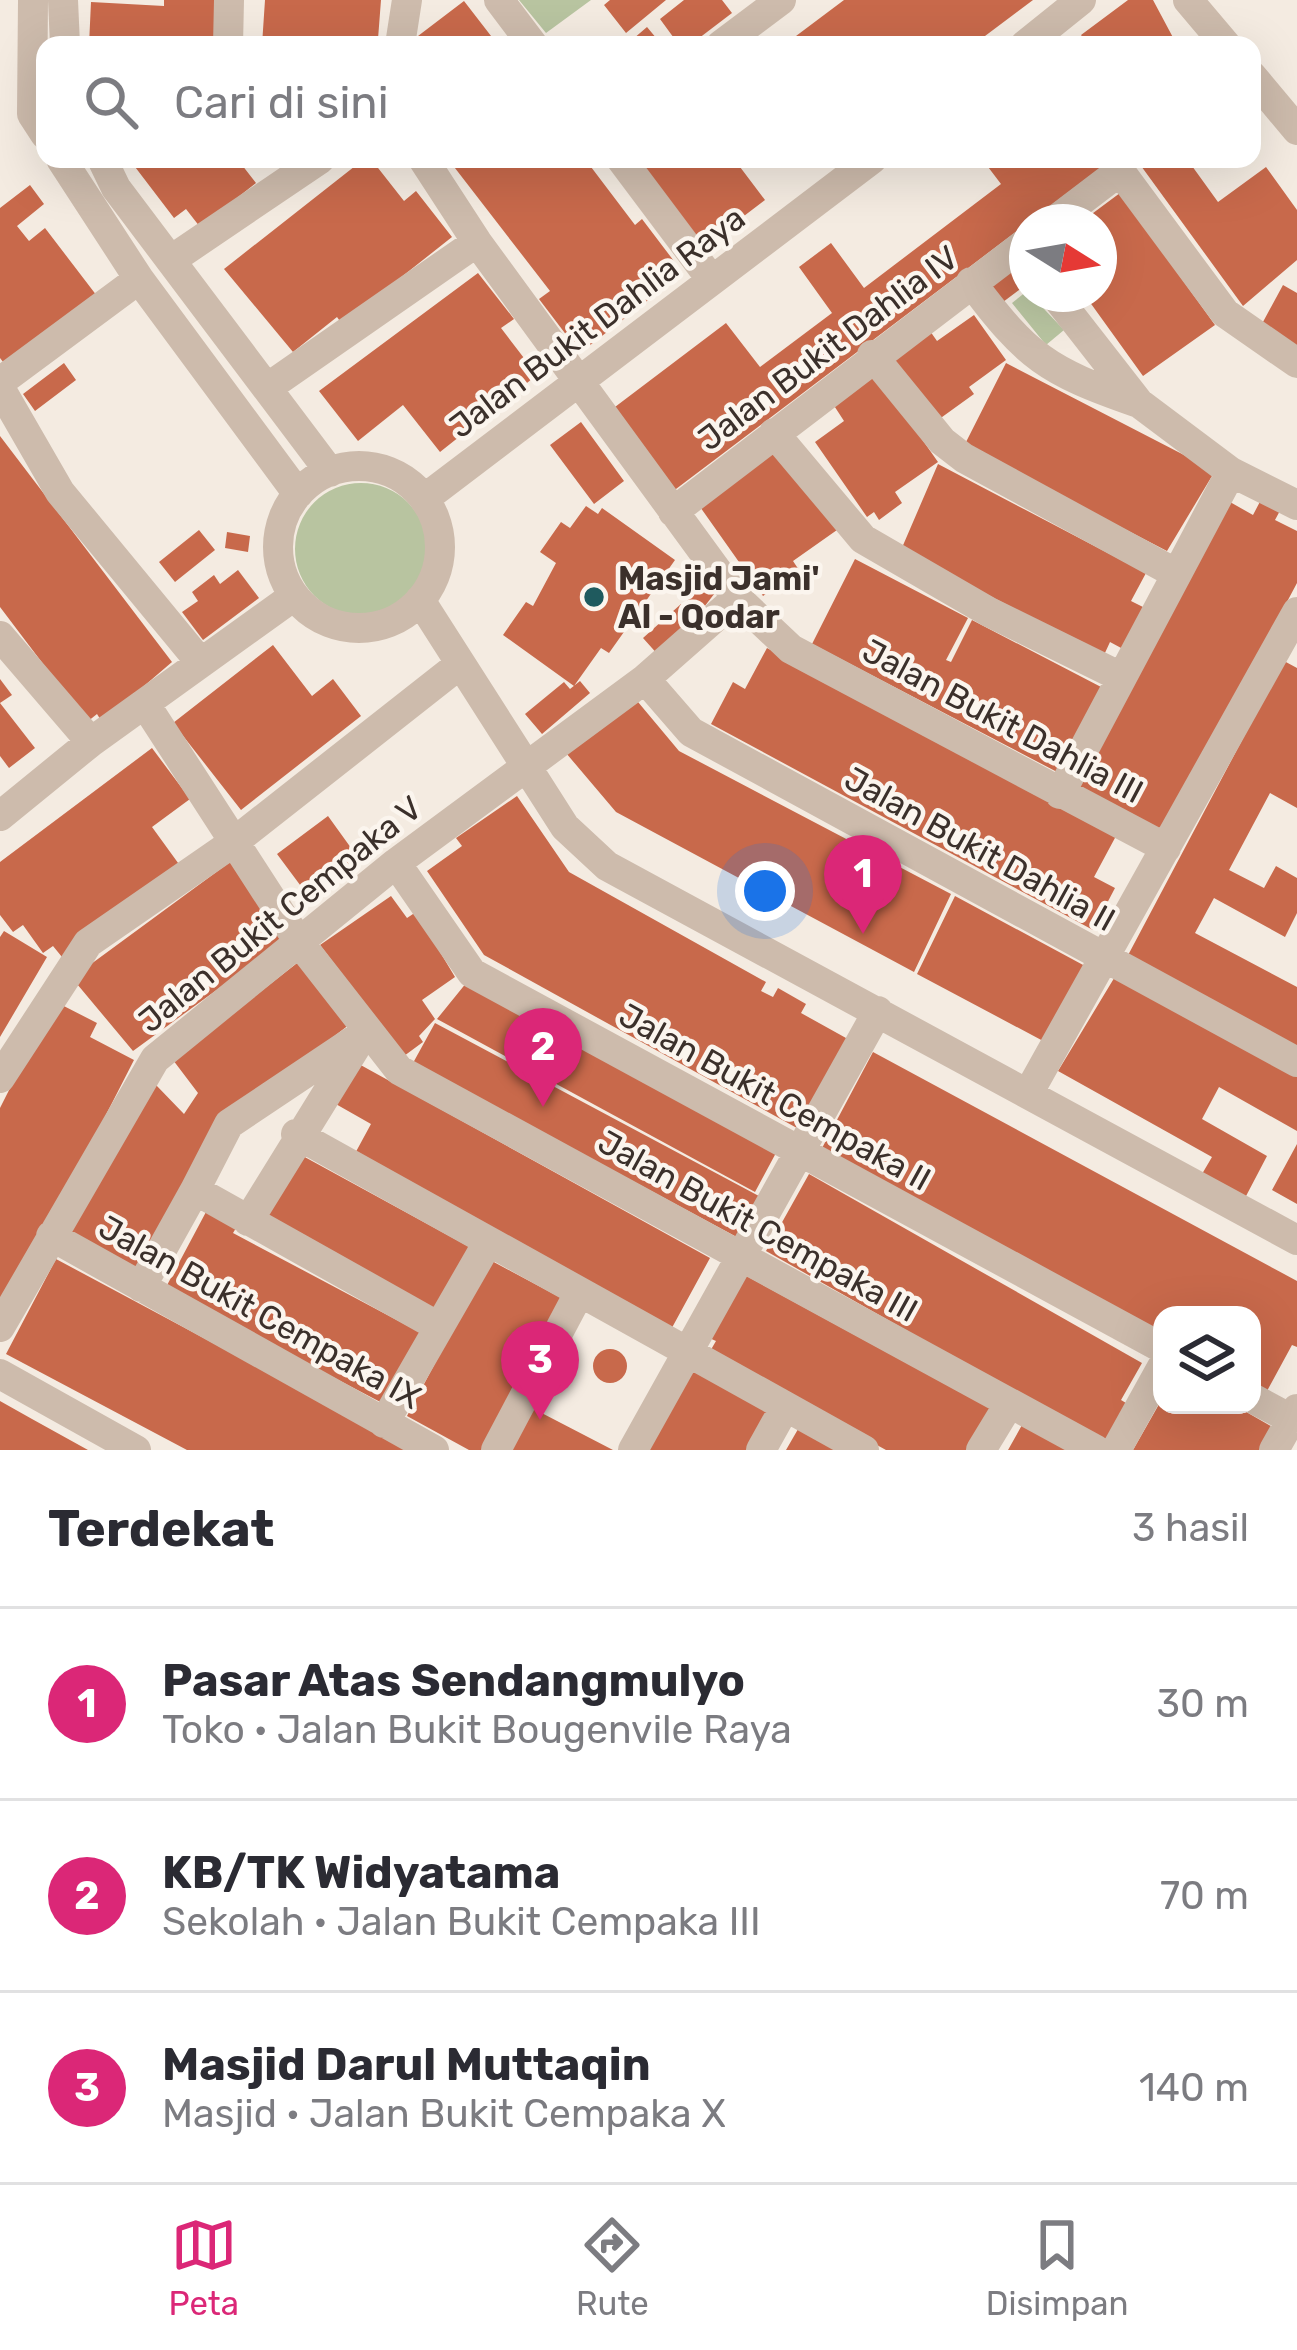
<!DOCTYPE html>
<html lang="id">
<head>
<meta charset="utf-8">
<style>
	body { margin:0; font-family:Rubik,sans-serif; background:#f2f2f3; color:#2b2b33 }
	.controls { position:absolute; right:36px; bottom:36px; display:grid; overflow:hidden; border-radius:24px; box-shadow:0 12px 48px #0002 }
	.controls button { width:108px; height:108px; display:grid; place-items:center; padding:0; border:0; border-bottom:3px solid #e1e1e2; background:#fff; color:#2b2b33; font:60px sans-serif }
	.compass { position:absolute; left:1009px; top:204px; width:108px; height:108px; border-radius:50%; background:#fff; box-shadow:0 12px 48px #0002; rotate:101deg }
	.you { position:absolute; left:765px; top:891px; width:42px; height:42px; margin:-30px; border:9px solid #fff; border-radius:50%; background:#1a73e8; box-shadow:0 0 0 18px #1a73e833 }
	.badge { display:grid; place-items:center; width:78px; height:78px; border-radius:50%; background:#db2777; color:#fff; font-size:39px; font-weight:700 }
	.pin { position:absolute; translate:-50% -99px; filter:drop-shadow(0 3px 6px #0008) }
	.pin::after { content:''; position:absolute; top:63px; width:42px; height:36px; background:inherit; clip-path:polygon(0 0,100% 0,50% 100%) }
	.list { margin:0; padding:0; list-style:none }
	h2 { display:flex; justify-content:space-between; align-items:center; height:156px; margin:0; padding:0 48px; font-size:51px }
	h2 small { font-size:39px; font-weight:400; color:#7c7c81 }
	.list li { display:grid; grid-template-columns:78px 1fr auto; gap:36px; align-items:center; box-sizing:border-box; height:192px; padding:0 48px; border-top:3px solid #e1e1e2 }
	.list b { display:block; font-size:45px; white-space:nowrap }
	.list p { margin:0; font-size:39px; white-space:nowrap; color:#7c7c81 }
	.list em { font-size:39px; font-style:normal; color:#7c7c81 }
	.icon { flex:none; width:66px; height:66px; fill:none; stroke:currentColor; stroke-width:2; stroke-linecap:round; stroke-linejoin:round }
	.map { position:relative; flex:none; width:1297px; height:1450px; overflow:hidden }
	.search { position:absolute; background:#fff; box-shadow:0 12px 48px #0002; left:36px; right:36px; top:36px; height:132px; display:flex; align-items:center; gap:30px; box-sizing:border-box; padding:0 42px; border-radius:24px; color:#7c7c81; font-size:45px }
	.sheet { height:732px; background:#fff }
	nav { display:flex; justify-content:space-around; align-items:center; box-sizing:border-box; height:168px; border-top:3px solid #e1e1e2; background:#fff; font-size:33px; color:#7c7c81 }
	nav a { display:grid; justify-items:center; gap:6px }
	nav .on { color:#db2777 }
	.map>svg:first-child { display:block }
</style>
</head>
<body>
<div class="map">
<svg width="1297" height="1450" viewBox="0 0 1297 1450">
	<rect width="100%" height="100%" fill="#f4ebe1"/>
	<path fill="#b8c4a0" d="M519 0H591L546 33Z
		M1027 291 1064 330 1046 345 1012 303Z
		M295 549a66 66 0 1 1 132 0a66 66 0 1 1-132 0Z"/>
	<path fill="#c8694b" d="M164 0H216L214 45H89L91 2 164 6Z
		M265 0H381L378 39 357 45H262Z
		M610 0H666L626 33 604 5Z
		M684 0H722L732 13 690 45H679L660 19Z
		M844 0H1033L973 45H784Z
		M1128 0H1153L1177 45H1088L1081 35Z
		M464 1 498 45H426L418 36Z
		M647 27 662 45H626Z
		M129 159H250L242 165 256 183 200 227 186 209 174 218Z
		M364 159H371L404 201 416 191 452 237 342 324 337 317 293 352 224 269Z
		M448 159H585L635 225 642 219 683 273 580 353 539 299 550 291Z
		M636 159H734L765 200 702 248Z
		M982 159H1098L1103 166 672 492 611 410 726 323 760 367 832 313 799 267 831 243 864 288 1001 184Z
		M1136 159H1187L1218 202 1266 167 1297 210V260L1243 306Z
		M30 185 44 204 17 226 29 241 45 228 97 296 7 367 0 358V208Z
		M1120 193 1215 325 1143 376 1084 294H1099V222H1081Z
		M1016 261 1027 284 1003 302 988 282Z
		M478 273 514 319 501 328 537 375 440 452 403 405 358 441 319 391Z
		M1283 285 1297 293V355L1257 333Z
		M974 315 1006 360 969 387 974 394 931 425 887 361 930 331 937 341Z
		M64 363 76 380 35 411 23 394Z
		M1006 363 1215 471 1167 551 964 446Z
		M874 371 938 462 895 492 902 503 879 520 874 512 867 517 815 442 844 421 831 401Z
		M581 422 624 481 594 504 550 445Z
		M0 436 172 662 102 722 97 714 87 722 0 607Z
		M778 446 837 530 793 561 799 570 763 596 698 504Z
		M938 464 1146 573 1131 601 1145 608 1123 649 1110 642 1104 655 901 550Z
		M1264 494 1283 505 1275 520 1297 531V583L1161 838 1075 793 1230 502 1253 515Z
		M586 506 598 514 602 508 675 560 609 653 601 648 574 686 503 635 526 602 533 606 556 563 540 552 561 522 570 528Z
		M199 530 215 550 175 582 159 562Z
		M227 532 250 536 248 552 225 548Z
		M855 559 968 618 946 660 951 662 972 620 1103 688 1059 773 812 644Z
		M686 564 718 589 701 611 669 586Z
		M238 570 259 598 203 640 182 612 198 601 192 592 214 575 220 584Z
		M681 604 693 618 660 657 643 638Z
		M273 645 312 696 333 679 361 716 241 810 173 723Z
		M767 648 1116 836 1094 877 1115 888 1093 930 711 724 733 682 745 689Z
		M1284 661 1297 668V808L1270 793 1229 870 1264 888 1276 866 1297 878V913L1285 937 1214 898 1195 933 1297 987V1049L1126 959Z
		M0 679 12 695 0 703 35 748 9 768 0 756Z
		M580 681 590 693 542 734 525 714 564 682 570 689Z
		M633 696 679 751 951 894 914 972 616 812 566 753Z
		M152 748 190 799 152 827 181 867 62 957 53 946 43 953 23 925 13 932 0 915V862Z
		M517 796 569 872 766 982 761 991 773 997 778 988 806 1004 801 1013 855 1043 806 1133 484 955 427 871 462 846 456 838Z
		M328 816 359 859 309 897 277 854Z
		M230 862 285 940 133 1051 72 978Z
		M391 896 407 918 416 912 455 977 422 1000 435 1019 419 1036 423 1042 404 1056 320 945Z
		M955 896 1085 966 1045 1042 917 974Z
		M4 931 47 957 0 1037V937Z
		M301 960 350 1024 227 1119 143 1274 66 1231 156 1085 184 1114 198 1093 173 1060Z
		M1116 975 1297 1077V1131L1219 1087 1202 1119 1267 1156 1245 1198 1202 1174 1212 1157 1058 1071Z
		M467 982 777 1151 755 1192 437 1019Z
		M54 1001 97 1023 90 1037 134 1060 0 1322V1108Z
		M435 1023 768 1201 746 1242 413 1063Z
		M873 1052 1297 1281V1347L1292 1345 1267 1391 1252 1383V1315H1162V1334L821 1150Z
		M357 1063 710 1258 668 1335 352 1159 371 1124 334 1103Z
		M1297 1144V1204L1272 1190Z
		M301 1155 475 1250 440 1314 266 1220Z
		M809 1174 1142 1363 1121 1400 1131 1406 1109 1445 766 1251Z
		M206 1212 236 1228 233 1233 425 1335 388 1406 165 1289Z
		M56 1259 413 1450H187L6 1354Z
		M490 1260 565 1300 484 1450H469L407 1416Z
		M741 1273 997 1412 977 1450H886L709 1353 716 1341 707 1337Z
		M593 1366a17 17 0 1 1 34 0a17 17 0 1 1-34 0Z
		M691 1368 772 1413 751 1450H646Z
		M1162 1399V1405H1234L1274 1428 1261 1450H1133Z
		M0 1401 32 1419 88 1450H0Z
		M532 1408 613 1450H510Z
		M801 1424 847 1450H786Z
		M1022 1425 1067 1450H1008Z"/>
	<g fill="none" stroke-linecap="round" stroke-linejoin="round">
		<path stroke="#cdbbac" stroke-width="30" d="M33 0 32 114 45 134
			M63 0 65 45
			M499 0 533 45
			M1188 0 1226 45
			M228 45 229 0
			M400 45 407 0
			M721 45 781 0
			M1025 45 1081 0
			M1252 76 1297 130
			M61 159 139 279 298 494
			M102 159 116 188 330 472
			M423 159 477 242 737 598 791 649 1166 848
			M621 159 711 279
			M1111 159 1225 313 1297 363
			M1053 222 1120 171
			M171 260 320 159
			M971 282C1027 357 1047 371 1136 402
			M1054 294 1139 403 1231 472 1297 505
			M872 355 942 441 964 458 1175 573
			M0 382 139 279
			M0 388 60 492 201 663
			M267 388 477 242
			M774 433 863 539 989 612 1121 677
			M278 547a81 81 0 1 1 162 0a81 81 0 1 1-162 0Z
			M424 499 872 159
			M673 512 1027 242
			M420 600 565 827 607 866 1297 1240
			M0 636 91 742
			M645 679 691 732 1297 1062
			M145 704 299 942 399 1070 1096 1450
			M1060 794 1231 472
			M0 816 91 742 294 596
			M396 863 472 973 1162 1348
			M365 1033 229 1124 195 1190 439 1327
			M0 1078 88 943 234 842 459 665
			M1029 1092 1297 612
			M296 1134 864 1450
			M248 1221 355 1048
			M51 1236 434 1450
			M141 1287 195 1190
			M0 1327 155 1059 396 863 645 679 737 598
			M0 1374 136 1450
			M1252 1398 1291 1419
			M384 1423 487 1244
			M496 1450 578 1295
			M633 1450 878 1011
			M761 1450 785 1407
			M981 1450 1009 1404
			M1116 1450 1162 1367
			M1274 1450 1297 1409"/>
	</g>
	<circle fill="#1f5a5e" stroke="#fbf5ee" stroke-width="4.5" cx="594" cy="597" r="12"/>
	<g text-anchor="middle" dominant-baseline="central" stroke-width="9" stroke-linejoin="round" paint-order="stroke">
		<g font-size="33" fill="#3b302b" stroke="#fbf5ee">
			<text transform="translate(597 322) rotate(-37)">Jalan Bukit Dahlia Raya</text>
			<text transform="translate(828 348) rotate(-37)">Jalan Bukit Dahlia IV</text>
			<text transform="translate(1003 721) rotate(28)">Jalan Bukit Dahlia III</text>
			<text transform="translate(980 849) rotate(29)">Jalan Bukit Dahlia II</text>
			<text transform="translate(280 914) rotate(-39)">Jalan Bukit Cempaka V</text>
			<text transform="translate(775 1097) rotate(29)">Jalan Bukit Cempaka II</text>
			<text transform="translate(758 1226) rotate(29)">Jalan Bukit Cempaka III</text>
			<text transform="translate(260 1312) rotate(29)">Jalan Bukit Cempaka IX</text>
		</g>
		<g font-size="33" font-weight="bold" fill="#3b302b" stroke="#fbf5ee" text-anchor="start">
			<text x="618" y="578">Masjid Jami'<tspan x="618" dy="38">Al - Qodar</tspan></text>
		</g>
	</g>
</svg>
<div class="controls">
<button><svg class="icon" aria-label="layers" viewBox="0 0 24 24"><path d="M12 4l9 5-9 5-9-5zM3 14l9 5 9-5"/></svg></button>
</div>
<svg class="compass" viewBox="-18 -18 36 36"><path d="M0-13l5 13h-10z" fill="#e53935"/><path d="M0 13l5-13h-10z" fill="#7c7c81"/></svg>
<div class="you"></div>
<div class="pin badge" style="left:863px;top:934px">1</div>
<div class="pin badge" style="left:543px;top:1107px">2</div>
<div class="pin badge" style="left:540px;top:1420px">3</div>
<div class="search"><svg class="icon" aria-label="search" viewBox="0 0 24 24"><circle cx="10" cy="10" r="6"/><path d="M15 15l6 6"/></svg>Cari di sini</div>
</div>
<section class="sheet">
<h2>Terdekat<small>3 hasil</small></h2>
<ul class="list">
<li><span class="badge">1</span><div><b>Pasar Atas Sendangmulyo</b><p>Toko · Jalan Bukit Bougenvile Raya</p></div><em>30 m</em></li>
<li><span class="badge">2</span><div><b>KB/TK Widyatama</b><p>Sekolah · Jalan Bukit Cempaka III</p></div><em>70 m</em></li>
<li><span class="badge">3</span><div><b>Masjid Darul Muttaqin</b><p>Masjid · Jalan Bukit Cempaka X</p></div><em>140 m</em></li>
</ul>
</section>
<nav>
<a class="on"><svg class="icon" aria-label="map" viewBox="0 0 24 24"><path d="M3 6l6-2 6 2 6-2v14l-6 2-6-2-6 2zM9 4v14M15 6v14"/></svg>Peta</a>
<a><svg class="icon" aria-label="directions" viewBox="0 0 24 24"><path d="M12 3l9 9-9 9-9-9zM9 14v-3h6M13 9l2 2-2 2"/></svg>Rute</a>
<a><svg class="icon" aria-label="saved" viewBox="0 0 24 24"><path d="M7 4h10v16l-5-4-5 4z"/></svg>Disimpan</a>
</nav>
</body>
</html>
